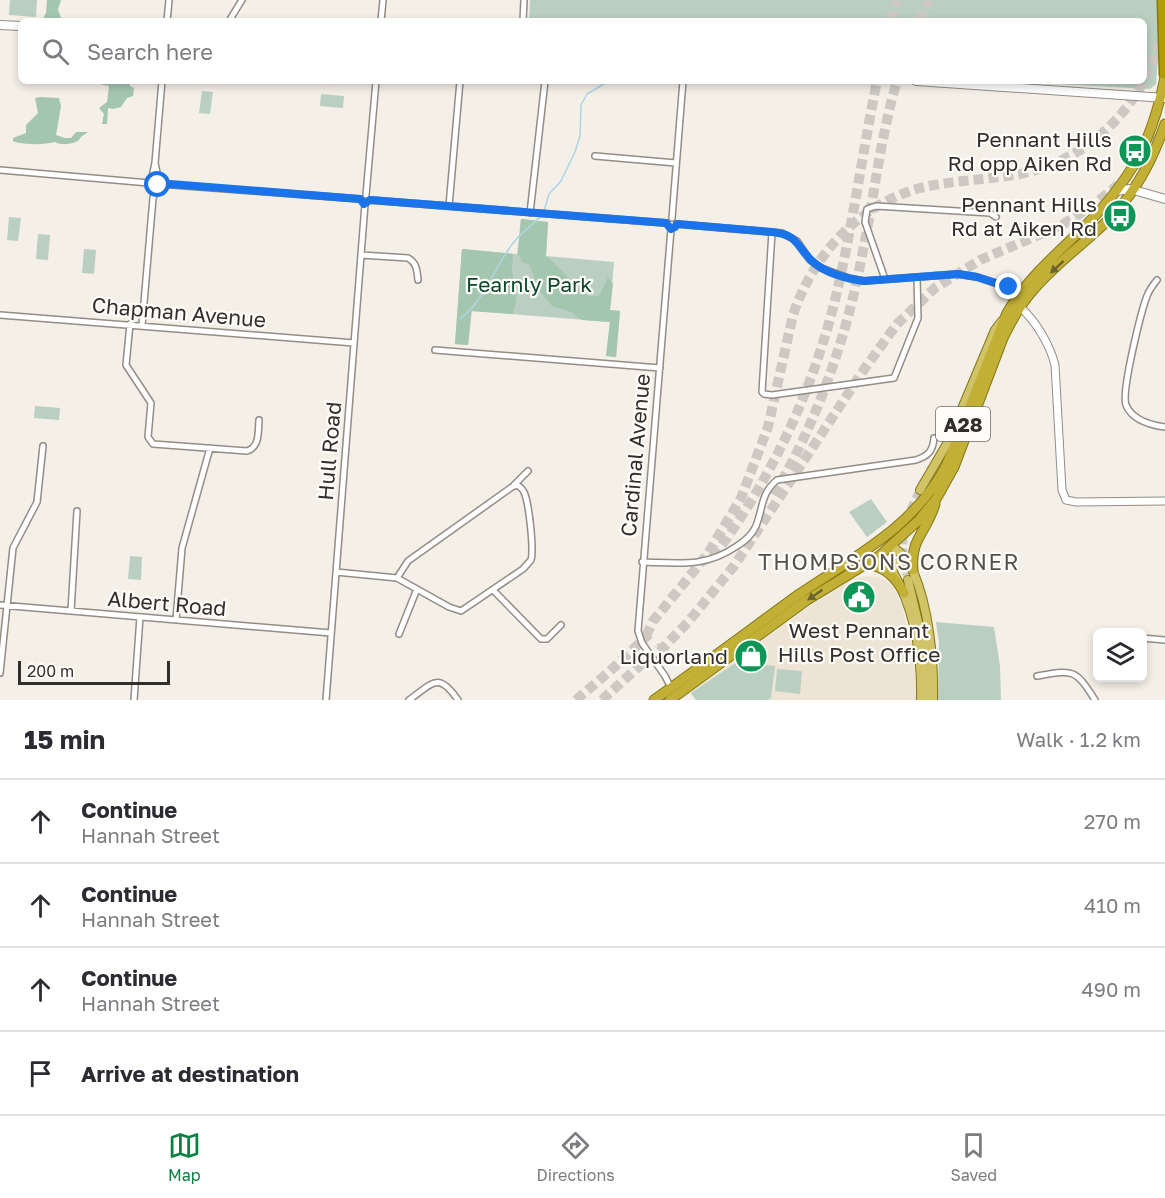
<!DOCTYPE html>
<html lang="en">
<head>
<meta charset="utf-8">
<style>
	body { margin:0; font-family:"Golos Text",sans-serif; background:#f7f7f7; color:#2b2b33 }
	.controls { position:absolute; right:18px; bottom:18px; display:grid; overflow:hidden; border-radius:9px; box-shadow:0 3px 9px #0003 }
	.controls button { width:54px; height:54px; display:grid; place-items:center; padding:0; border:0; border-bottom:2px solid #e1e1e2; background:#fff; color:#2b2b33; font:30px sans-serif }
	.scale { position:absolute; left:18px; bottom:15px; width:152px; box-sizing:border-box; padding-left:6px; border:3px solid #312f2c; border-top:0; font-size:16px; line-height:21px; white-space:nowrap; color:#312f2c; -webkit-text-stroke:4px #fffdfa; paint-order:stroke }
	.stop { position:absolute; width:18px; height:18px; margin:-14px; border:4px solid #1a73e8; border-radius:50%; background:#fff }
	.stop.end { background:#1a73e8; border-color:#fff; box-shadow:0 2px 6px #0008 }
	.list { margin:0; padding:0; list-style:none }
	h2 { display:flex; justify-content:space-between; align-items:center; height:78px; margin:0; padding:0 24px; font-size:26px }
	h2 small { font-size:20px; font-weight:400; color:#7c7c81 }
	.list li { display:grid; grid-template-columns:39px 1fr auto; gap:18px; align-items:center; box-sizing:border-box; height:84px; padding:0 24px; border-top:2px solid #e1e1e2 }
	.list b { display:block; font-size:22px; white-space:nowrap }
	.list p { margin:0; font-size:20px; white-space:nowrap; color:#7c7c81 }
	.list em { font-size:20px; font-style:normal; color:#7c7c81 }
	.icon { flex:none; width:33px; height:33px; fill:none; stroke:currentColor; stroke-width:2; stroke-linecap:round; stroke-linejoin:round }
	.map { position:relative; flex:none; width:1165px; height:700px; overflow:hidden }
	.search { position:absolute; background:#fff; box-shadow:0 3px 9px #0003; left:18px; right:18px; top:18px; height:66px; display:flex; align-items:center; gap:15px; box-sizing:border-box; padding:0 21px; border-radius:9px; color:#7c7c81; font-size:22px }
	.sheet { height:414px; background:#fff }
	nav { display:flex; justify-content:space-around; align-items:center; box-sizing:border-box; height:84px; border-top:2px solid #e1e1e2; background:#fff; font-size:16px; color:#7c7c81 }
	nav a { display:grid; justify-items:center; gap:3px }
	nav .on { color:#0b8043 }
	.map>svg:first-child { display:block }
</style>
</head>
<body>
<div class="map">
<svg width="1165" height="700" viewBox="0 0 1165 700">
	<rect width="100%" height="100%" fill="#f4efe7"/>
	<path fill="#ede4d6" d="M868 576 881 578 892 585 901 603 914 653 916 700H695L691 694V692L817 601 850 580Z"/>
	<path fill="#bacfc1" d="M10 0H37L36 17 9 15Z
		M530 0H1158L1160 24 1156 84 1150 89 1004 81H1144V21H529Z
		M202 91 213 92 210 114 199 113Z
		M321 94 344 96 343 108 320 106Z
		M9 217 21 218 18 241 7 240Z
		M521 219 548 222 546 256 614 262 610 310 620 311 616 357 606 356 610 322 472 311 468 345 455 344 462 249 517 254Z
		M38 234 50 235 48 260 36 259Z
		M84 249 96 250 94 274 82 273Z
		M35 406 60 408 59 420 34 418Z
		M871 499 887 522 867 537 849 512Z
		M130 556 142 557 141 580 128 579Z
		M936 622 994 627 1000 666 1001 700H938L939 643Z
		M737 662 775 666 771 698 768 700H696L691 693Z
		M777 669 802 671 800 694 775 691Z"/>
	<path fill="#a4c6af" d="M47 0H61L58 10 62 20 69 21H42L46 13Z
		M95 81H129L130 86 134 88 133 96 127 98 121 107 113 109 108 108 107 124H102L104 114 99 108 107 102 109 86 95 83Z
		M40 97 59 98 61 106 56 135 65 138H71L76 132H88L81 137 78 141C71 144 62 146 55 142 44 145 22 145 13 141V138L26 133V125L38 113 35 98Z
		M521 219 548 222 546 256C559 265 579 293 590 296 590 296 599 296 599 296L608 277 613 284 610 310 620 311 616 357 606 356 610 322 582 320 571 312 552 306 539 290 529 264 523 263 518 254Z
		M462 249 513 254C513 259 512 264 512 269 515 290 519 292 513 314L471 311 468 345 455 344Z"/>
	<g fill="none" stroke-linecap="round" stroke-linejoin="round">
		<path stroke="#acd6e5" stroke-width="1.5" d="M544 211 549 194 561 181 575 152 580 136 581 105 587 94 606 83
			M460 319C485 300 494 267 514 242 521 232 533 225 542 215"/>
		<path stroke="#cdc9c2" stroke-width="8" stroke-dasharray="8 4" stroke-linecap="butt" d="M908 580C899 545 902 522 920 490"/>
		<path stroke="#cdc9c2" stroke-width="10" stroke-dasharray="10 5" stroke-linecap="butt" d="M891 21 897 0
			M919 21 929 0
			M1134 167 1158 137
			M774 495C817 421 846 340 862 256 874 198 880 138 897 81
			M713 557C769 483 811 395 834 304 852 231 862 155 877 81
			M646 636 653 621 707 555 741 498 768 427 793 315C813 255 858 205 920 188 953 180 987 180 1020 174 1091 160 1144 104 1162 35
			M658 649 664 647 688 622 734 566 865 368 897 324 935 288 980 260 1062 225 1092 206 1118 185
			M576 700 610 671 649 634
			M602 700 658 649"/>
		<defs>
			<path id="minor" d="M167 21 169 0
				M229 21 242 0
				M381 21 383 0
				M523 21 524 0
				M595 156 676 163
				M0 170 149 183
				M152 177 155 163 162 81
				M159 184 360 199
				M366 195 376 81
				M370 200 666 223
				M449 206 460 81
				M530 213 545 81
				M672 218 683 81
				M677 224 782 233 797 241 810 260 821 268 849 278 864 281 958 274 977 277 1020 292
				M772 232 762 392 764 394 772 395 894 378 918 318 917 277
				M361 255 408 258C417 263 417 271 418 280
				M885 279 865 222 867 209 876 206 990 213 996 217
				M1157 280C1153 285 1149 290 1147 296 1141 312 1121 392 1126 405 1132 420 1150 425 1165 427
				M0 315 354 343
				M130 324 126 365 151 403 148 437 153 444 247 451C260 447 258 432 259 420
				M142 326 153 198 159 182 155 163
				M435 350 660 368
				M514 485 528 471
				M642 562C679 563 705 568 737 546 746 540 752 535 756 526 763 508 761 493 777 480L916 460C928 456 933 451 934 438
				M336 572 397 578 449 607 461 611 523 569 531 560C534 549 529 503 524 492 522 488 521 488 517 485L512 487 408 561 397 578
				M493 590 541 639H547L561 625
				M0 605 331 633
				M71 611 77 511
				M176 620 182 548 210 448
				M399 634 417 589
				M1142 638 1165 640
				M0 673 13 548 37 502 43 446
				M1037 676C1073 670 1075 668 1095 700
				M671 688 665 676 642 643 638 631 671 229
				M134 700 140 617
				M326 700 365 204
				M409 700C433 683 438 671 458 700"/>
			<path id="tertiary" d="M1020 307C1036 321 1050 345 1055 365L1062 490 1066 500 1076 502 1165 501"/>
			<path id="secondary" d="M0 25 21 26
				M916 81 1165 98
				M1116 191 1130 189 1165 199"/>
			<path id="primary" d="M920 490 948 442 995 330 1002 321
				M892 546C900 552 909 561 913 571 929 608 934 660 933 700
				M911 568C906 563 900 561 894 566L893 572C915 610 922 655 921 700
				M908 580 925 651 927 700"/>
			<path id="trunk" d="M866 565C883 564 897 579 904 593
				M913 570C910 538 927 532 935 504
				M654 700C702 666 750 630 798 595 855 556 914 528 947 464L1007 313C1029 275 1063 249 1093 218 1135 173 1153 137 1165 77
				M670 700 807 600 879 556 919 520 936 499 954 467 1003 338C1012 320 1021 303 1035 288 1059 260 1091 239 1116 212 1138 187 1154 156 1165 124"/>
			<path id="motorway" d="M1163 0 1165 74"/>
		</defs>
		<use href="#minor" stroke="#928d86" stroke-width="8"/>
		<use href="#tertiary" stroke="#928d86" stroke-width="9"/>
		<use href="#secondary" stroke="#928d86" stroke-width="10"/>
		<use href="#primary" stroke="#857612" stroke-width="10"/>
		<use href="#trunk" stroke="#857612" stroke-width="11"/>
		<use href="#motorway" stroke="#857612" stroke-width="13"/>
		<use href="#minor" stroke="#fff" stroke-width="5"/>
		<use href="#tertiary" stroke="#fff" stroke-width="7"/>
		<use href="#secondary" stroke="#fff" stroke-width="8"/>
		<use href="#primary" stroke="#d1c468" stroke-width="8"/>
		<use href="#trunk" stroke="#c2b036" stroke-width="9"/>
		<use href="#motorway" stroke="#b29d04" stroke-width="10"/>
	</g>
	<defs><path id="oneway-solid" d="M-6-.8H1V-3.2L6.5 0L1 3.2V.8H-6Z" transform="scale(1.5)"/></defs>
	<g fill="#6b6330">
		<use href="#oneway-solid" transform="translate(1057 267) rotate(137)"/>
		<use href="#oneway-solid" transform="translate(815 595) rotate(145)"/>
	</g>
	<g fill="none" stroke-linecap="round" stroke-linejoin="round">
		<path stroke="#1a73e8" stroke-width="8" d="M158 185 170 184 360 199 364 204 370 200 666 223 671 229 675 227 677 224 772 232C799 235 795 245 812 261 825 273 847 279 864 281L958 274 977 277 1009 287"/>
	</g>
	<defs>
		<symbol id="bus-disc" viewBox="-11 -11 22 22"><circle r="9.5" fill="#0d9656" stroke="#fffdfa"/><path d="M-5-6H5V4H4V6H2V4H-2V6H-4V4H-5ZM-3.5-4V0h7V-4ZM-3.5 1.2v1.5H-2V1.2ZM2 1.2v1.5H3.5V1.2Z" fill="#fff"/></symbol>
		<symbol id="civic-disc" viewBox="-11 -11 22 22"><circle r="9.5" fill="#0d9656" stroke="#fffdfa"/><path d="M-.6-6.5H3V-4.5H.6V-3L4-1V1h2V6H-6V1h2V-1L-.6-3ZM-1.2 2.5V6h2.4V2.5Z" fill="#fff"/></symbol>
		<symbol id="shop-disc" viewBox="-11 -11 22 22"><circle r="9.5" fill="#0d9656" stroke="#fffdfa"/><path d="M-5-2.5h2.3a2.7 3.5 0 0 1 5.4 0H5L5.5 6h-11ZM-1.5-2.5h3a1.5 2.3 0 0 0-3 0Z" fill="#fff"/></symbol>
	</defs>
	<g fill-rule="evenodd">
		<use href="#bus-disc" x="1116" y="132" width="38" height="38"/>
		<use href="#bus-disc" x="1101" y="197" width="38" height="38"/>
		<use href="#civic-disc" x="840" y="578" width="38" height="38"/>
		<use href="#shop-disc" x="732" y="637" width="38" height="38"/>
	</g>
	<g text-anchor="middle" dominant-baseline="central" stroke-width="4.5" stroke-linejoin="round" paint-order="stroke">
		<rect fill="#fffdfa" stroke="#6f6d6a" stroke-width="1.5" x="936" y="407" width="54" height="34" rx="4.5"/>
		<g font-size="20" font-weight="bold" fill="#312f2c">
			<text x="963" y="424">A28</text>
		</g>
		<g font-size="21" fill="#312f2c" stroke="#fffdfa" text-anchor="end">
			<text x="1112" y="139">Pennant Hills<tspan x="1112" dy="24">Rd opp Aiken Rd</tspan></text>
			<text x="1097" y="204">Pennant Hills<tspan x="1097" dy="24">Rd at Aiken Rd</tspan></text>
			<text x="859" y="630" text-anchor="middle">West Pennant<tspan x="859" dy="24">Hills Post Office</tspan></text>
			<text x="728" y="656">Liquorland</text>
		</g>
		<g font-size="21" fill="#0b472a" stroke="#fffdfa">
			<text x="529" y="284">Fearnly Park</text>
		</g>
		<g font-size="21" fill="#312f2c" stroke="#fffdfa">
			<text transform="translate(179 312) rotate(5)">Chapman Avenue</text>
			<text transform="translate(329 451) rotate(-85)">Hull Road</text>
			<text transform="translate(635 455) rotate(-85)">Cardinal Avenue</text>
			<text transform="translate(167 603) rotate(5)">Albert Road</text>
		</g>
		<g font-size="22" letter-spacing="1.5" fill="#55514a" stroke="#fffdfa">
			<text x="889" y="561">THOMPSONS CORNER</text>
		</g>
	</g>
</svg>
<div class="controls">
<button><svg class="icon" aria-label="layers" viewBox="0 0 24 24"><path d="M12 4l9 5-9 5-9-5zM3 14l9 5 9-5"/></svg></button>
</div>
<div class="scale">200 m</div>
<div class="stop" style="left:158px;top:185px"></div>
<div class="stop end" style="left:1009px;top:287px"></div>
<div class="search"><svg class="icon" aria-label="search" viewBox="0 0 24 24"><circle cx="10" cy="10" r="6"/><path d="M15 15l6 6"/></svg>Search here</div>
</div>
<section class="sheet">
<h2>15 min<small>Walk · 1.2 km</small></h2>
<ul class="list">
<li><svg class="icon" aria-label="ahead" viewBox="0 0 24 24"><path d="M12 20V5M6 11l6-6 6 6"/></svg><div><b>Continue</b><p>Hannah Street</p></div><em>270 m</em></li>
<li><svg class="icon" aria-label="ahead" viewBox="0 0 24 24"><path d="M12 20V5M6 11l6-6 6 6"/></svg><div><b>Continue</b><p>Hannah Street</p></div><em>410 m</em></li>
<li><svg class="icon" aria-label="ahead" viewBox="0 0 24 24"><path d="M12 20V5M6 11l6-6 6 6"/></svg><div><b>Continue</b><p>Hannah Street</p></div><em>490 m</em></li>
<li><svg class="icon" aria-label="arrive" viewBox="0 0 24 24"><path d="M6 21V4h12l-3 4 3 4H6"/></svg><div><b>Arrive at destination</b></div></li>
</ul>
</section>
<nav>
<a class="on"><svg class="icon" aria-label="map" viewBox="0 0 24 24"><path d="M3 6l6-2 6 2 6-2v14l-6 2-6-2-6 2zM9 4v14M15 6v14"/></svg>Map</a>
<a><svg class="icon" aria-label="directions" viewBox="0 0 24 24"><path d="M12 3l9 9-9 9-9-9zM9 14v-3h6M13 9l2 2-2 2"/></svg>Directions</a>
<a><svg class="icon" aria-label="saved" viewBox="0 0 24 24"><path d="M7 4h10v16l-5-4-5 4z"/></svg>Saved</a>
</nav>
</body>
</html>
